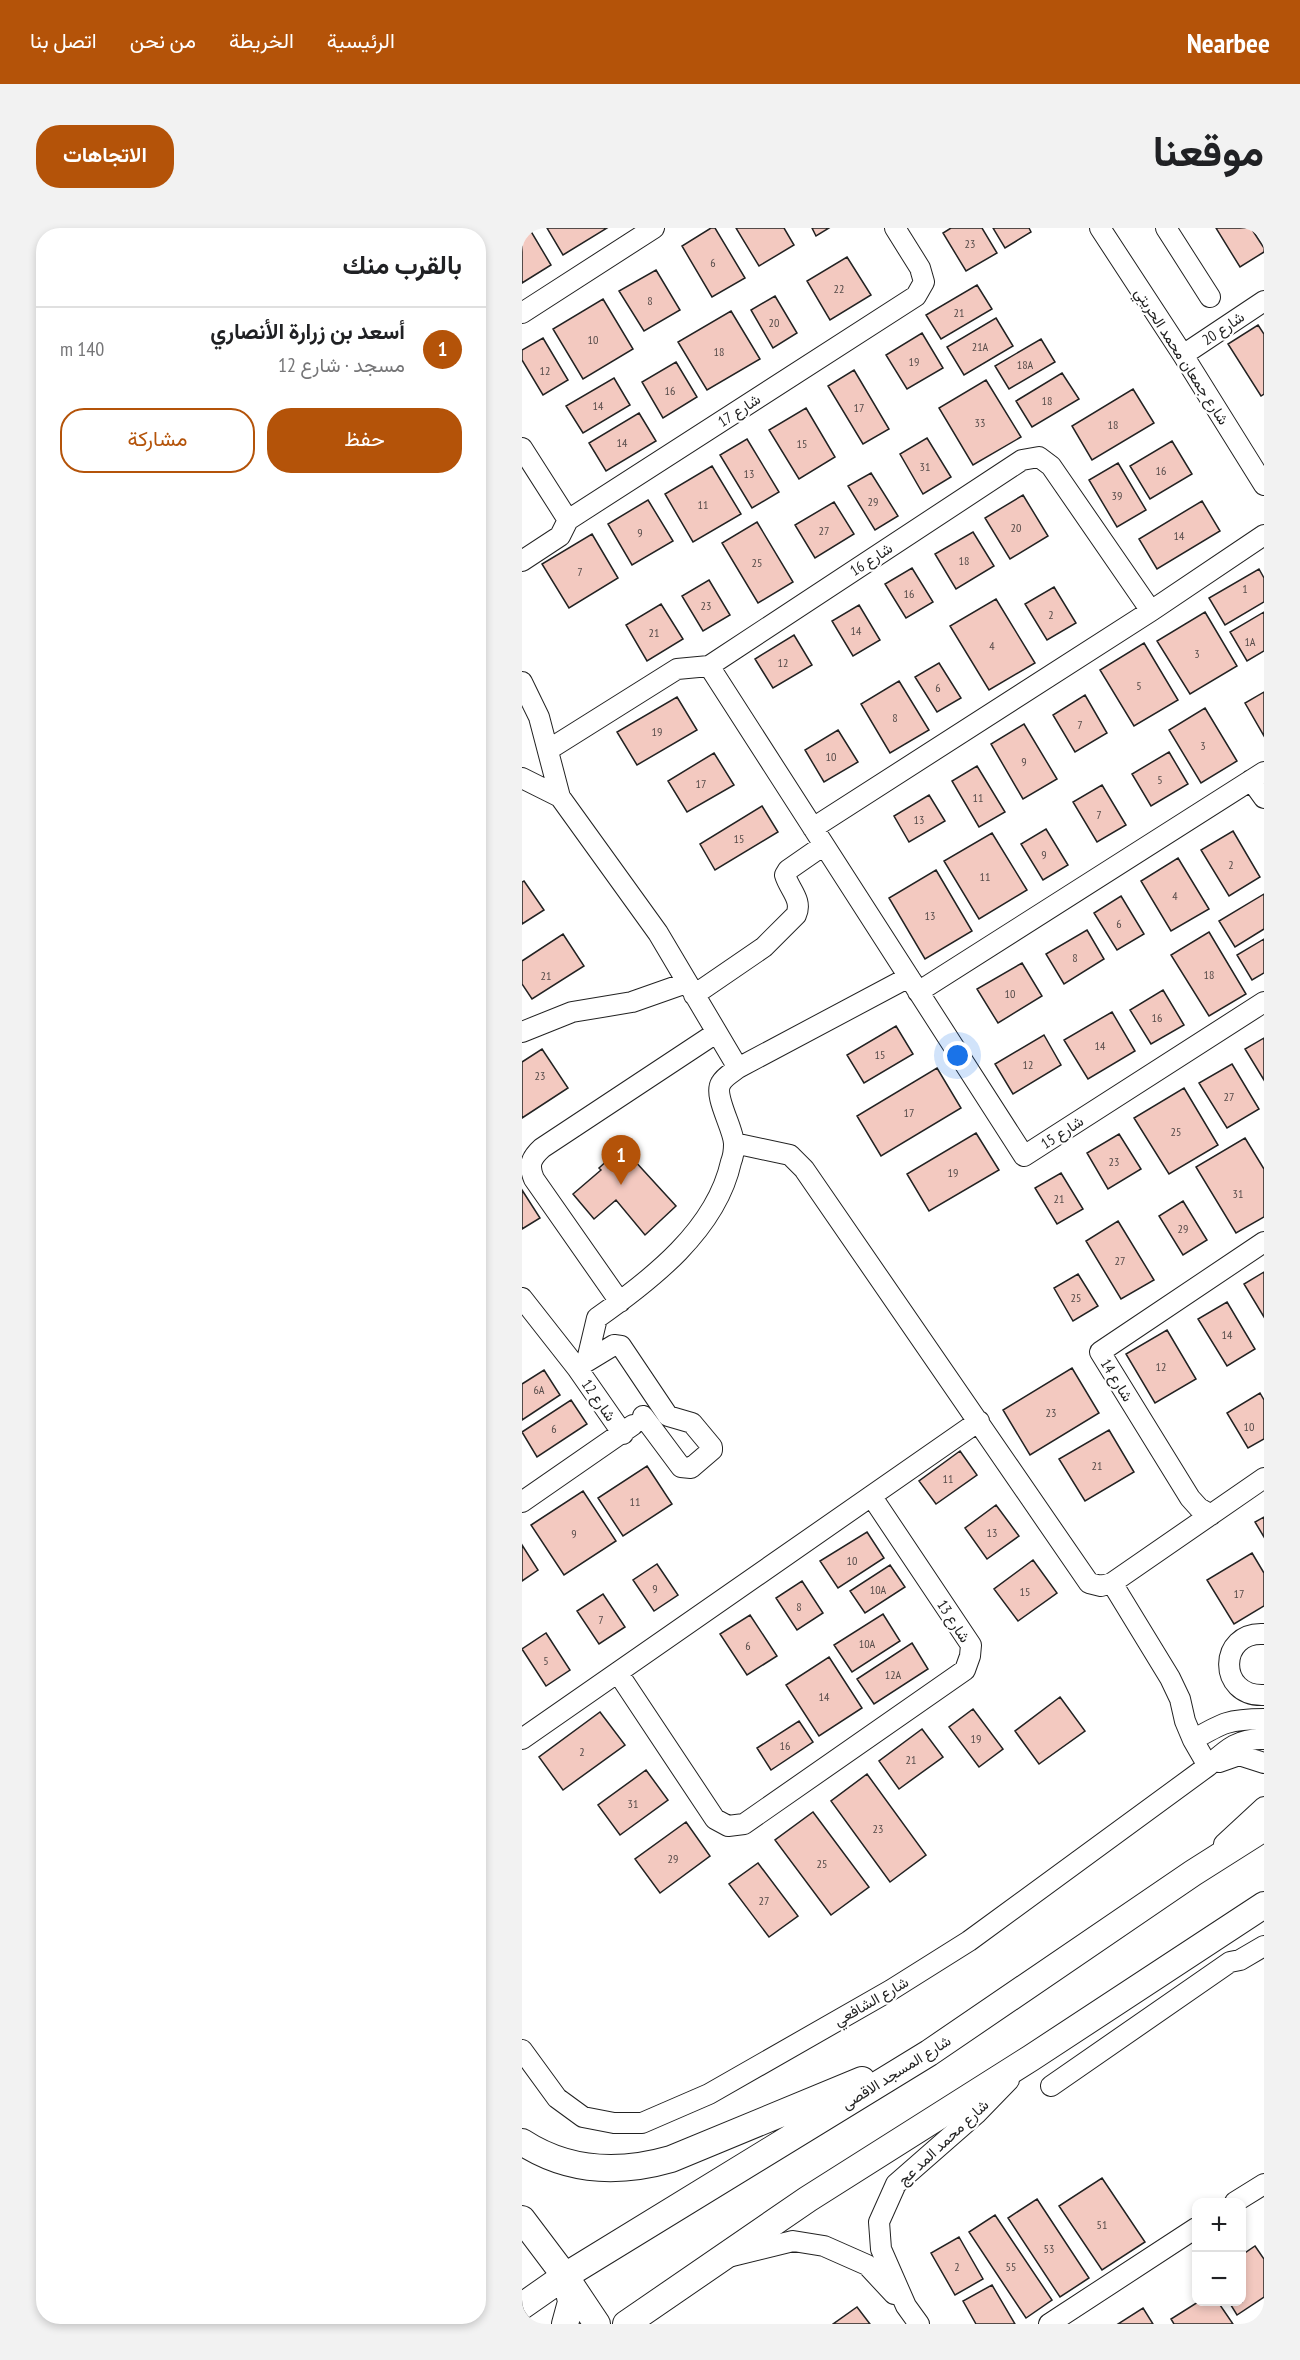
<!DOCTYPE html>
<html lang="ar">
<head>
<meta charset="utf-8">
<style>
	body { margin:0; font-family:"PT Sans Narrow",Vazirmatn,sans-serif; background:#f2f2f2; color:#202124; direction:rtl }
	.controls { position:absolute; right:18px; bottom:18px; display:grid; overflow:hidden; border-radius:12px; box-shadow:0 3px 9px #0003 }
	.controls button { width:54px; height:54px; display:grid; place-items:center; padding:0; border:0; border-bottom:2px solid #e0e0e0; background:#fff; color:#202124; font:30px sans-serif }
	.you { position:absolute; left:436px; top:828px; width:21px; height:21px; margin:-15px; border:4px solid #fff; border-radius:50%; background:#1a73e8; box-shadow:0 0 0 9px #1a73e833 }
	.badge { display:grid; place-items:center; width:39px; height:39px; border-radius:50%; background:#b45309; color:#fff; font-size:20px; font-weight:700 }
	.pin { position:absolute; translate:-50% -50px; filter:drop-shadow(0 2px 3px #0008) }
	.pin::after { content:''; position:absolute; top:32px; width:21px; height:18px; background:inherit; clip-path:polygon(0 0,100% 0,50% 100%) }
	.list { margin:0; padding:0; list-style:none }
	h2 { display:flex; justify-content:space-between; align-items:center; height:78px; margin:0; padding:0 24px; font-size:26px }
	h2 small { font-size:20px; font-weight:400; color:#757577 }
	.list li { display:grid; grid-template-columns:39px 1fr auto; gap:18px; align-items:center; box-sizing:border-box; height:84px; padding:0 24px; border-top:2px solid #e0e0e0 }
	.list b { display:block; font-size:22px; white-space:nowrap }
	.list p { margin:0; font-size:20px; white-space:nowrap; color:#757577 }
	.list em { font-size:20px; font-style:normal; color:#757577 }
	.actions { display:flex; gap:12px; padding:18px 24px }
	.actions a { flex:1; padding:14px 0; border:2px solid #b45309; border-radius:24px; text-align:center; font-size:21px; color:#b45309 }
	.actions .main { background:#b45309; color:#fff }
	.map { position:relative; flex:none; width:742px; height:2096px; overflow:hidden; direction:ltr; border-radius:24px }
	header { display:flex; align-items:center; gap:36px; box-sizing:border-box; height:84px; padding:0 30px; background:#b45309; color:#fff }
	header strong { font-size:28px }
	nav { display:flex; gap:33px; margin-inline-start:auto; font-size:21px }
	.intro { display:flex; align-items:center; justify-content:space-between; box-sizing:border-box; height:144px; padding:0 36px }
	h1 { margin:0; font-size:42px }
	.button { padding:15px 27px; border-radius:24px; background:#b45309; color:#fff; font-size:21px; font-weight:700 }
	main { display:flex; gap:36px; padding:0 36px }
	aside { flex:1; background:#fff; border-radius:24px; box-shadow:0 3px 9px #0003 }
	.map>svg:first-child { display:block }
</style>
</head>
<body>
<header>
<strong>Nearbee</strong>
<nav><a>الرئيسية</a><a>الخريطة</a><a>من نحن</a><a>اتصل بنا</a></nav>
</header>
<div class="intro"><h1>موقعنا</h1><a class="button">الاتجاهات</a></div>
<main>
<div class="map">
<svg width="742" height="2096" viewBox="0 0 742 2096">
	<rect width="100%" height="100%" fill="#fff"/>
	<path fill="#f3c9c0" stroke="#222" stroke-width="1.5" d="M0 0H7L29 37 0 55Z
		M25 0H85L41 27Z
		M189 0H193L223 50 190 69 160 18Z
		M214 0H262L272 17 237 38Z
		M290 0H307L294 8Z
		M429 0H460L475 25 444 43 421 5Z
		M471 0H507L509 4 483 20Z
		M694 0H729L742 20V24L718 39Z
		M325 29 349 67 308 92 285 53Z
		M134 42 158 82 122 103 97 63Z
		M455 57 470 81 419 111 404 87Z
		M253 68 275 105 251 120 229 82Z
		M81 71 111 121 61 151 31 101Z
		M209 83 238 131 185 162 156 114Z
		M474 90 491 118 442 147 425 119Z
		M736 97 742 106V166L739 168 706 116Z
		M400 105 421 140 385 161 364 127Z
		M21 110 46 152 21 167 0 132V122Z
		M519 111 533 134 487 161 473 138Z
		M154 134 175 169 141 190 120 154Z
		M332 142 367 201 341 216 306 158Z
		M540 145 557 171 510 199 494 173Z
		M92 150 108 177 61 205 44 178Z
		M464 152 499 209 451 237 417 180Z
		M611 161 632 195 570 232 550 198Z
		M284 180 313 229 277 251 247 202Z
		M117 185 134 213 84 243 67 215Z
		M405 210 429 249 401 266 378 226Z
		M225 211 257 264 230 280 198 227Z
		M650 213 670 246 628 271 608 238Z
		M596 235 624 282 595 299 567 252Z
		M190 238 219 286 171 314 143 266Z
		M349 245 376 288 353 302 326 258Z
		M501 267 526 308 488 331 463 290Z
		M126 272 151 313 110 337 86 296Z
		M680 273 698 303 635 341 617 311Z
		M312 274 332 306 293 330 273 297Z
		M235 294 271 354 236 375 200 315Z
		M451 304 472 338 434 361 413 326Z
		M70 306 96 350 47 380 20 336Z
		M390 340 411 374 384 390 363 356Z
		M737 341 742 350V374L703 397 687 370Z
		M187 352 208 387 181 403 160 368Z
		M532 359 554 395 525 412 503 376Z
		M474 371 513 435 467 462 428 398Z
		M139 376 161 411 125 433 104 397Z
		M337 377 358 412 331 428 310 393Z
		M683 384 715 438 668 466 635 413Z
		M742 384V423L725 433 708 404Z
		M272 407 290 437 251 460 233 431Z
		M622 415 656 472 612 498 578 442Z
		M417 435 439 470 415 484 393 449Z
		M377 453 407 502 368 525 339 476Z
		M742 464V508L723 475Z
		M563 467 585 505 553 524 531 487Z
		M155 469 175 502 115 537 95 504Z
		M683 480 715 533 679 555 647 502Z
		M502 496 535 551 501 571 469 516Z
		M316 502 336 534 302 554 283 522Z
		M647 524 666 556 629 578 610 546Z
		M192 525 212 557 165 584 146 553Z
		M455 538 483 584 457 599 430 553Z
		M580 557 604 597 575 614 551 574Z
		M407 567 423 593 387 614 372 588Z
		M240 578 256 604 193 642 178 616Z
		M524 601 546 637 521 652 499 616Z
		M711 603 738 649 707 668 679 622Z
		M470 605 505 662 457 691 422 633Z
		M656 630 687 681 649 703 619 653Z
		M414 642 450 703 403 731 367 670Z
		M2 653 22 682 0 696V654Z
		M742 666V701L713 719 697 693Z
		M599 668 622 706 595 722 572 685Z
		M565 702 582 731 542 756 524 726Z
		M687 704 724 766 687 788 649 727Z
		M41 706 62 738 10 771 0 756V733Z
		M742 711V745L730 752 715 727Z
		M500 735 520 768 476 795 455 761Z
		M641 762 662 797 629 816 608 782Z
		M590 784 613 823 566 851 542 812Z
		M374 798 391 826 342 855 325 827Z
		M522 807 539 837 491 866 473 836Z
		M742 810V852L723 821Z
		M20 821 46 860 0 890V834Z
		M710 836 737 881 705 900 677 855Z
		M415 840 439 880 359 928 335 888Z
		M662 860 696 917 647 946 612 890Z
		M454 905 477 942 407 983 385 946Z
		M597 906 619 941 586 961 565 925Z
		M723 910 742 941V989L714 1005 674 939Z
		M100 919 154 978 123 1007 94 972 72 991 51 966 79 942 77 940Z
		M539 945 561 981 535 996 513 960Z
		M0 962 18 990 0 1001Z
		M661 973 685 1012 661 1027 637 988Z
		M596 993 632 1052 599 1071 564 1013Z
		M742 1044V1089L722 1056Z
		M556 1046 576 1078 551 1093 532 1060Z
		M705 1074 733 1121 705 1138 676 1091Z
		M645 1102 674 1151 633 1175 604 1126Z
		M550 1140 577 1185 508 1227 481 1182Z
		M22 1142 38 1167 0 1192V1156Z
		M738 1165 742 1172V1211L726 1220 705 1185Z
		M49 1172 65 1196 15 1229 0 1204Z
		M587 1202 612 1244 563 1273 537 1231Z
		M438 1223 455 1247 414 1276 397 1253Z
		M125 1238 150 1276 101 1308 76 1270Z
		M61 1263 94 1313 42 1347 9 1297Z
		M474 1277 497 1308 465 1331 443 1300Z
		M742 1289V1309L733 1294Z
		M345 1304 362 1330 316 1360 298 1333Z
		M0 1317 16 1342 0 1353Z
		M730 1325 742 1345V1378L712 1396 685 1352Z
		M511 1332 535 1365 496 1393 472 1361Z
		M135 1336 156 1367 132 1383 111 1352Z
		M368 1337 383 1359 343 1385 328 1363Z
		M280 1353 301 1385 275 1402 254 1370Z
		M81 1366 103 1399 77 1416 55 1383Z
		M361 1386 378 1413 330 1444 312 1417Z
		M228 1387 255 1428 225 1447 198 1406Z
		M24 1405 48 1442 24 1458 0 1421Z
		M390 1415 406 1441 352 1476 335 1451Z
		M307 1429 340 1480 297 1508 264 1457Z
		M538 1469 563 1503 517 1536 493 1503Z
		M451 1481 481 1521 457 1539 427 1499Z
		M78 1484 103 1517 41 1562 17 1529Z
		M277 1493 291 1514 249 1542 235 1520Z
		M400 1501 421 1529 377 1561 357 1533Z
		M124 1542 146 1572 98 1607 76 1577Z
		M345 1546 404 1627 368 1654 309 1573Z
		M291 1584 347 1659 309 1687 253 1612Z
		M164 1594 188 1628 138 1665 113 1631Z
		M236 1635 276 1688 247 1709 207 1656Z
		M580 1950 623 2014 580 2042 537 1978Z
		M515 1971 567 2050 538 2069 486 1990Z
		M473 1987 530 2072 504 2090 447 2004Z
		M437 2009 461 2051 433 2067 409 2025Z
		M733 2018 742 2031V2069L715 2087 707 2074H720V2027Z
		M470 2057 493 2096H454L441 2073Z
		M676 2074H696L711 2096H652L649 2091Z
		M335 2079 348 2096H311Z
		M621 2080 631 2096H596Z"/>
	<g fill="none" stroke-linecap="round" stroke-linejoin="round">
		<defs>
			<path id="minor" d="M578 0 661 127 742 257
				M644 0 688 69
				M0 85 132 0
				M661 127 742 73
				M0 220 46 292
				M46 292 394 68 402 54 398 40 373 0
				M0 333 38 308 46 292
				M187 438 502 928 742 774
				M0 454 17 489 38 569 136 705 216 840
				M26 522 155 441 187 438 500 232 517 229 529 238 629 383
				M0 550 38 569
				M729 552 742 570
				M291 600 629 383 742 307
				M396 764 742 544
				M172 767 242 719 274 687C281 672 267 661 263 647L266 642 302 617
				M0 804 50 784 110 774 164 755
				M212 915 268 927 282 941 567 1355 579 1358 590 1355 648 1450 658 1471 663 1493 671 1512 686 1538
				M0 1070 55 1140 101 1206
				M98 1074 12 951C6 937 9 930 20 920L194 805
				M65 1132 75 1090C129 1052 194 1002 209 934 211 929 212 922 212 916 212 901 191 868 199 855 202 849 211 844 216 840L387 749
				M59 1137 92 1117 99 1118 146 1188 170 1195 190 1219V1222L169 1240 159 1239 121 1188
				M0 1274 111 1197
				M689 1287 677 1280 668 1270 578 1124 742 1014
				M590 1355 742 1250
				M742 1406C696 1403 695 1469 742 1467
				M96 1445 193 1591 206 1598 222 1596 443 1442 448 1428 449 1417 350 1269
				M0 1511 457 1193
				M671 1512C700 1495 707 1491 742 1491
				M697 1534 717 1527 742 1535
				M702 1616 742 1579
				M0 1822 35 1870 61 1889 92 1895H120L187 1866 369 1762 447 1713 686 1538C704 1522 716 1510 742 1511
				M529 1858 708 1734 718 1732 742 1718
				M713 1974 742 1956
				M210 2028 271 2013 302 2018 345 2037 372 2066
				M397 2096 384 2078 359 2021 357 1994 374 1956 454 1886 487 1852
				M527 2096 674 2000"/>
			<path id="major" d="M0 1914C46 1944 97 1946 149 1931L340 1852
				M0 1991 43 2048 75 2096
				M0 2078 43 2048 407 1825 671 1645 742 1600
				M43 2096 49 2074 45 2054
				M104 2096 286 1971 509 1830 742 1677"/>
		</defs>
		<use href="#minor" stroke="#222" stroke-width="22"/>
		<use href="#major" stroke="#222" stroke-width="28"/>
		<use href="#minor" stroke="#fff" stroke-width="20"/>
		<use href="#major" stroke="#fff" stroke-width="26"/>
	</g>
	<g text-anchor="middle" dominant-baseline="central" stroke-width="4.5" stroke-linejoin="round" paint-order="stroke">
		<g font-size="12" fill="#564c4a">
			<text x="448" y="15">23</text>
			<text x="191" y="34">6</text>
			<text x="317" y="60">22</text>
			<text x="128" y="72">8</text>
			<text x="437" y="84">21</text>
			<text x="252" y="94">20</text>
			<text x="71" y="111">10</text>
			<text x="458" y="118">21A</text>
			<text x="197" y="123">18</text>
			<text x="392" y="133">19</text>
			<text x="503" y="136">18A</text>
			<text x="23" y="142">12</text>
			<text x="148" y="162">16</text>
			<text x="525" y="172">18</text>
			<text x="76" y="177">14</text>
			<text x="337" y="179">17</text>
			<text x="458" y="194">33</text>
			<text x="591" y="196">18</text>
			<text x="100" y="214">14</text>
			<text x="280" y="215">15</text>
			<text x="403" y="238">31</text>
			<text x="639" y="242">16</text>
			<text x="227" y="245">13</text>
			<text x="595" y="267">39</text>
			<text x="351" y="273">29</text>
			<text x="181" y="276">11</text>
			<text x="494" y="299">20</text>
			<text x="302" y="302">27</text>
			<text x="118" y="304">9</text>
			<text x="657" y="307">14</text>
			<text x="442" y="332">18</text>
			<text x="235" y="334">25</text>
			<text x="58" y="343">7</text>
			<text x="723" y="360">1</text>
			<text x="387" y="365">16</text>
			<text x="184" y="377">23</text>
			<text x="529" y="386">2</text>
			<text x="334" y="402">14</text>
			<text x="132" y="404">21</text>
			<text x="728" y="413">1A</text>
			<text x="470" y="417">4</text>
			<text x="675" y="425">3</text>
			<text x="261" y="434">12</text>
			<text x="617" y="457">5</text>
			<text x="416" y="459">6</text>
			<text x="373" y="489">8</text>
			<text x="558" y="496">7</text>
			<text x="135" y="503">19</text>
			<text x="681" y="517">3</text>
			<text x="309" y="528">10</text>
			<text x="502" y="533">9</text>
			<text x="638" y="551">5</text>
			<text x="179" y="555">17</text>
			<text x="456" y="569">11</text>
			<text x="577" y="586">7</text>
			<text x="397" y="591">13</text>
			<text x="217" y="610">15</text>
			<text x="522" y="626">9</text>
			<text x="709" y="636">2</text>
			<text x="463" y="648">11</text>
			<text x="653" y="667">4</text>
			<text x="408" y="687">13</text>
			<text x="597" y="695">6</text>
			<text x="553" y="729">8</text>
			<text x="687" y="746">18</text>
			<text x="24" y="747">21</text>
			<text x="488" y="765">10</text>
			<text x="635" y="789">16</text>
			<text x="578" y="817">14</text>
			<text x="358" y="826">15</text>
			<text x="506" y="836">12</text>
			<text x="18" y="847">23</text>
			<text x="707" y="868">27</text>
			<text x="387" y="884">17</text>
			<text x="654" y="903">25</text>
			<text x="592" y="933">23</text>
			<text x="431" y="944">19</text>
			<text x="716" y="965">31</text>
			<text x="537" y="970">21</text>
			<text x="661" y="1000">29</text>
			<text x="598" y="1032">27</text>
			<text x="554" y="1069">25</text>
			<text x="705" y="1106">14</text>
			<text x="639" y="1138">12</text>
			<text x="17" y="1161">6A</text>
			<text x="529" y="1184">23</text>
			<text x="727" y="1198">10</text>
			<text x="32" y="1200">6</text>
			<text x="575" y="1237">21</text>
			<text x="426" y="1250">11</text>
			<text x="113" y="1273">11</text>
			<text x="470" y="1304">13</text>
			<text x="52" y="1305">9</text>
			<text x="330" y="1332">10</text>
			<text x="133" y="1360">9</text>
			<text x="356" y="1361">10A</text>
			<text x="503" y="1363">15</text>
			<text x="717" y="1365">17</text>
			<text x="277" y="1378">8</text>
			<text x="79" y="1391">7</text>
			<text x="345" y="1415">10A</text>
			<text x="226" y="1417">6</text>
			<text x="24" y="1432">5</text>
			<text x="371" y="1446">12A</text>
			<text x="302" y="1468">14</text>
			<text x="454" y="1510">19</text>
			<text x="263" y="1517">16</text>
			<text x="60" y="1523">2</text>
			<text x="389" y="1531">21</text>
			<text x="111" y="1575">31</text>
			<text x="356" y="1600">23</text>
			<text x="151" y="1630">29</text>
			<text x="300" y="1635">25</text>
			<text x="242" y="1672">27</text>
			<text x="580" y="1996">51</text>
			<text x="527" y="2020">53</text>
			<text x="435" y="2038">2</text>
			<text x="489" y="2038">55</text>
		</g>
		<g font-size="15" fill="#222" stroke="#fff">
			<text transform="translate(701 100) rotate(-34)">شارع 20</text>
			<text transform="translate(660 128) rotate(57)">شارع جمعان محمد الحريتي</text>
			<text transform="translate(217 182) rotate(-33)">شارع 17</text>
			<text transform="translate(349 331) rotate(-33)">شارع 16</text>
			<text transform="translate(540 904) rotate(-33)">شارع 15</text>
			<text transform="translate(595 1152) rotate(58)">شارع 14</text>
			<text transform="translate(77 1172) rotate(55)">شارع 12</text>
			<text transform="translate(432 1393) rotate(57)">شارع 13</text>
			<text transform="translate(349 1773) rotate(-30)">شارع الشافعي</text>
			<text transform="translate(374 1844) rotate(-32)">شارع المسجد الاقصى</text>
			<text transform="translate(421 1914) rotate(-43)">شارع محمد المد عج</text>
		</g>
	</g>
</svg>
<div class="controls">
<button>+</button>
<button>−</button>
</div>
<div class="you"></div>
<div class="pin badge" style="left:99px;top:957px">1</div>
</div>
<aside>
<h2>بالقرب منك<small></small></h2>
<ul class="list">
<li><span class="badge">1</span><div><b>أسعد بن زرارة الأنصاري</b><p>مسجد · شارع 12</p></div><em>140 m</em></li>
</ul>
<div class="actions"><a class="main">حفظ</a><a>مشاركة</a></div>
</aside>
</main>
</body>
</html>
